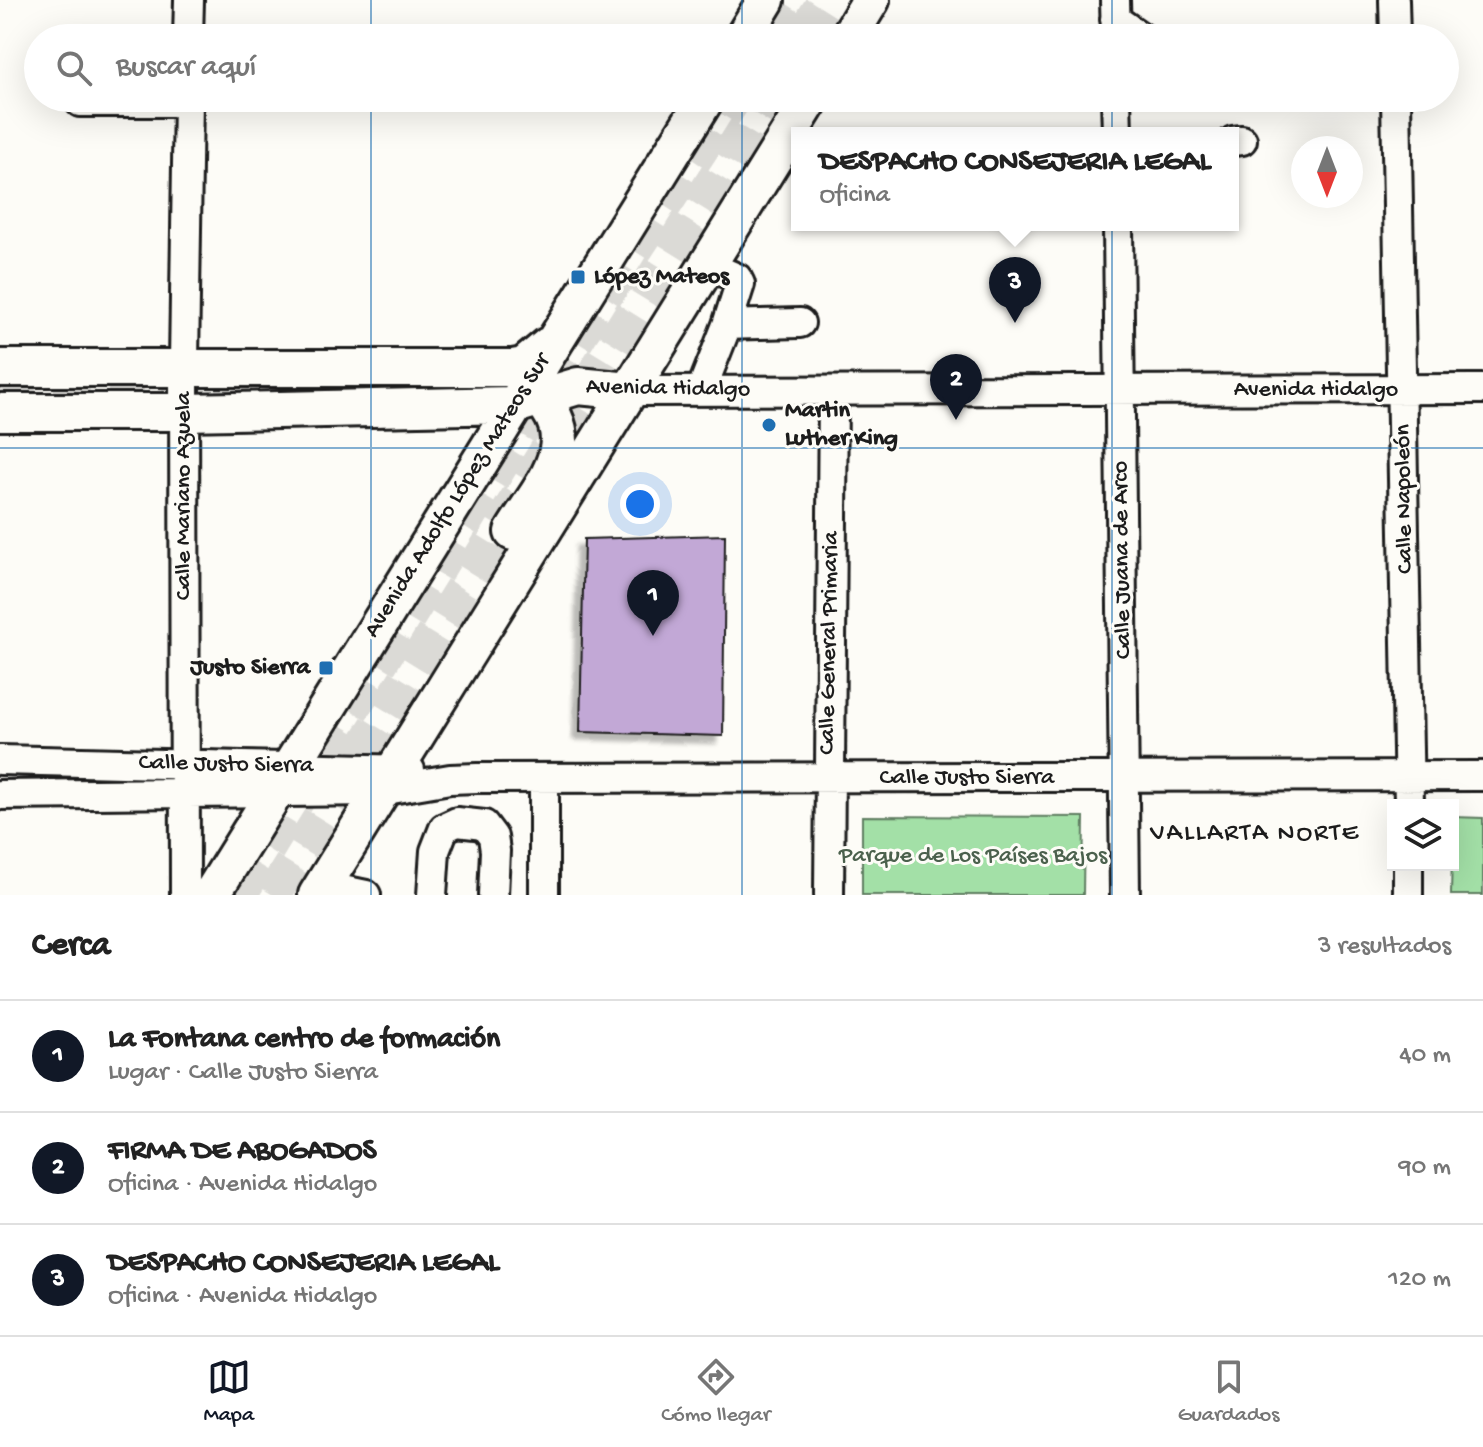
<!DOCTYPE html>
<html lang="es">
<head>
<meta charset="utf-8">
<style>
	body { margin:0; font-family:"Gochi Hand",sans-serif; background:#f2f2f2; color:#222 }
	.controls { position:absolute; right:24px; bottom:24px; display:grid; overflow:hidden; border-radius:0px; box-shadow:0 8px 32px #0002 }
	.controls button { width:72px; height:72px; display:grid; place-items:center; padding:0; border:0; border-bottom:2px solid #e0e0e0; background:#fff; color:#222; font:40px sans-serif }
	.compass { position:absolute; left:1291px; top:136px; width:72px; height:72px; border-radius:50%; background:#fff; box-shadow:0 8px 32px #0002; rotate:180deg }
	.you { position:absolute; left:640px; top:504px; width:28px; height:28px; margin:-20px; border:6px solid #fff; border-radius:50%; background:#1a73e8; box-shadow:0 0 0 12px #1a73e833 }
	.badge { display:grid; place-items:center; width:52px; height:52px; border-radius:50%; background:#111827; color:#fff; font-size:26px; font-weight:700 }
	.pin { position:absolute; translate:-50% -66px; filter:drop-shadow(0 2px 4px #0008) }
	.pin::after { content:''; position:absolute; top:42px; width:28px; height:24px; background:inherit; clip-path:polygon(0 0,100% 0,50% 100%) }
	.popup { position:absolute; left:791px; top:127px; width:448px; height:104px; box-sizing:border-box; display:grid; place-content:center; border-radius:0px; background:#fff; filter:drop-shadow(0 2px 6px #0005); font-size:26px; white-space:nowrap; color:#767676 }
	.popup b { font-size:30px; color:#222 }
	.popup::after { content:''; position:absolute; left:50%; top:100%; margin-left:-16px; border:16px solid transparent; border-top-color:#fff }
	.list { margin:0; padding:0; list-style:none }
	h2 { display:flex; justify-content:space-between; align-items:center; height:104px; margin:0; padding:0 32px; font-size:34px }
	h2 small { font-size:26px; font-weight:400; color:#767676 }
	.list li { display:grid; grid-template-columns:52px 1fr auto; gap:24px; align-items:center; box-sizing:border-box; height:112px; padding:0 32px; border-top:2px solid #e0e0e0 }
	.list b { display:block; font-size:30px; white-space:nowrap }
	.list p { margin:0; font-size:26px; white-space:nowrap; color:#767676 }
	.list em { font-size:26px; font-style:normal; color:#767676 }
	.icon { flex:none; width:44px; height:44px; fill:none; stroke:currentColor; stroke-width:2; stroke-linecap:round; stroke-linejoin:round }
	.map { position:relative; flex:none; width:1483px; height:895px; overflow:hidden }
	.search { position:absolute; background:#fff; box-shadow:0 8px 32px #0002; left:24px; right:24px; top:24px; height:88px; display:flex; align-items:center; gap:20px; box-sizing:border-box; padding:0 28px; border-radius:44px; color:#767676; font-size:30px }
	.sheet { height:440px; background:#fff }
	nav { display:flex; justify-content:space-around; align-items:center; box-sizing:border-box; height:112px; border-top:2px solid #e0e0e0; background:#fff; font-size:22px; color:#767676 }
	nav a { display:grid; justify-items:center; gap:4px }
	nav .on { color:#111827 }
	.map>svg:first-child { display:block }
</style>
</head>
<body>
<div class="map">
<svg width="1483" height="895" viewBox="0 0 1483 895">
	<defs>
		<filter id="shadow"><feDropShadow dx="-7" dy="7" stdDeviation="2" flood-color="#0004"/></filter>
	</defs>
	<rect width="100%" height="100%" fill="#fdfcf7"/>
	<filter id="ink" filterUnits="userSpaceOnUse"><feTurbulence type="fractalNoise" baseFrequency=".0125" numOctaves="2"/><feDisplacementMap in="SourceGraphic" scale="16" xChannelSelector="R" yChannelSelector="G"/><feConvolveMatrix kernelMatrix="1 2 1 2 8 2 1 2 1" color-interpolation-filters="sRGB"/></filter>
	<g filter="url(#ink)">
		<path fill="#a3e0a7" stroke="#607e62" stroke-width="2" d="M862 816 1084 817 1083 895H862Z
			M1453 817 1483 818V895H1451Z"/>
		<path fill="#c2a8d6" stroke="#1c1c1c" stroke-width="2" filter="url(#shadow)" d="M725 535 723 736 580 732 584 539Z"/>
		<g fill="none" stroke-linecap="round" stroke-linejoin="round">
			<path stroke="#dbdad6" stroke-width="36" stroke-dasharray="36 18" stroke-linecap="butt" d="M773 38 798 0
				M802 38 826 0
				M0 389 508 387 543 375 548 369
				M239 895 581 332 734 98
				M273 895 765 98"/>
			<defs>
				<path id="minor" d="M1115 0 1116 38
					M1394 0 1395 38
					M1115 19 1142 38
					M188 38 189 0
					M1116 98 1117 133
					M1396 98 1409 805
					M80 102H187
					M1233 141 1242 140
					M1118 225 1125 895
					M707 265 737 278 740 284 727 325
					M630 391 1483 389
					M701 391 727 325 800 323
					M0 760 410 770
					M0 795 380 791 450 779 477 778 1483 776
					M323 886 366 895
					M185 895 184 362 188 98
					M432 895 435 851 444 828 457 822 484 825 493 837 495 851 493 895
					M544 895V779
					M829 895 833 392
					M1408 895V865"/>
				<path id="major" d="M743 38 766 0
					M848 38 871 0
					M0 368H513L524 366 548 346
					M0 412H184L515 405 578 386 630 391
					M513 532C540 487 586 443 538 396
					M211 895 706 98
					M317 895 811 98"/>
			</defs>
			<use href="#minor" stroke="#1c1c1c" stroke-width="34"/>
			<use href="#major" stroke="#1c1c1c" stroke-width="42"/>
			<use href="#minor" stroke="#fdfcf7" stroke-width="28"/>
			<use href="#major" stroke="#fdfcf7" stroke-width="36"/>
		</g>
	</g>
	<path fill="none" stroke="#1f6fb2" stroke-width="2" stroke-opacity="0.55" d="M371 0V38M742 0V38M1112 0V38M371 98V895M742 98V895M1112 98V895M0 448H1483"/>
	<g fill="#1f6fb2" stroke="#fdfcf7" stroke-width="3">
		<rect x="570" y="269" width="16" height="16" rx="4"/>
		<circle cx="769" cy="425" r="8"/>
		<rect x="318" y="660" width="16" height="16" rx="4"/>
	</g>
	<g text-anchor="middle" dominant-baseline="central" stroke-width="6" stroke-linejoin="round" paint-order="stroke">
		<g font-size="24" font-weight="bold" fill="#1c1c1c" stroke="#fdfcf7" text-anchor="start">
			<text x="594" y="277">López Mateos</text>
			<text x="785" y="411">Martin<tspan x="785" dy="28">Luther King</tspan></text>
			<text x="310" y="668" text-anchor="end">Justo Sierra</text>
		</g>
		<g font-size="24" fill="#1c1c1c" stroke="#fdfcf7">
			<text transform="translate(668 389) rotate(1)">Avenida Hidalgo</text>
			<text x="1316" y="390">Avenida Hidalgo</text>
			<text transform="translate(184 496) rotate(-90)">Calle Mariano Azuela</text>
			<text transform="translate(458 496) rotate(-58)">Avenida Adolfo López Mateos Sur</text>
			<text transform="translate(1405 499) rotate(-91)">Calle Napoleón</text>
			<text transform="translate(1123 560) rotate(-91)">Calle Juana de Arco</text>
			<text transform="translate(830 643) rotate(-89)">Calle General Primaria</text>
			<text transform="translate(226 765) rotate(1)">Calle Justo Sierra</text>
			<text x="967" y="778">Calle Justo Sierra</text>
		</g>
		<g font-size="24" fill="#4b614d" stroke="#fdfcf7">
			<text x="973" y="856">Parque de Los Países Bajos</text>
		</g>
		<g font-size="26" letter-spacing="2" fill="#1c1c1c" stroke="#fdfcf7">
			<text x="1255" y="834">VALLARTA NORTE</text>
		</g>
	</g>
</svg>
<div class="controls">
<button><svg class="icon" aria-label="layers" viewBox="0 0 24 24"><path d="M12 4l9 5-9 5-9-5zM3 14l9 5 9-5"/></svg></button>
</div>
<svg class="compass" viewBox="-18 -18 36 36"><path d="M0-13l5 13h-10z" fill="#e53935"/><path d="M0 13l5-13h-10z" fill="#767676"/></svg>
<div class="you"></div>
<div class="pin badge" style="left:653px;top:636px">1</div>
<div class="pin badge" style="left:956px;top:420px">2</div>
<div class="pin badge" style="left:1015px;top:323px">3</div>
<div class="popup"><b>DESPACHO CONSEJERIA LEGAL</b>Oficina</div>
<div class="search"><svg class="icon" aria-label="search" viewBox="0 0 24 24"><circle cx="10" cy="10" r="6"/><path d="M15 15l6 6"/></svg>Buscar aquí</div>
</div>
<section class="sheet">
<h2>Cerca<small>3 resultados</small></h2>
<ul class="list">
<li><span class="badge">1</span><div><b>La Fontana centro de formación</b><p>Lugar · Calle Justo Sierra</p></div><em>40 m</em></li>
<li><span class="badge">2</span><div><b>FIRMA DE ABOGADOS</b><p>Oficina · Avenida Hidalgo</p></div><em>90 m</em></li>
<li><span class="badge">3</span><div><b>DESPACHO CONSEJERIA LEGAL</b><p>Oficina · Avenida Hidalgo</p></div><em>120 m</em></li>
</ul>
</section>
<nav>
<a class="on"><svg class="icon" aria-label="map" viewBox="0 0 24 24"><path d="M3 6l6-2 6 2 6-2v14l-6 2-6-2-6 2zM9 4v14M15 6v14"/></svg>Mapa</a>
<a><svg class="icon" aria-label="directions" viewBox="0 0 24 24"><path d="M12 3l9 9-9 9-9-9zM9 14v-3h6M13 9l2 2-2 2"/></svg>Cómo llegar</a>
<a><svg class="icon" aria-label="saved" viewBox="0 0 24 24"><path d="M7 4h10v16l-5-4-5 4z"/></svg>Guardados</a>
</nav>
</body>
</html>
